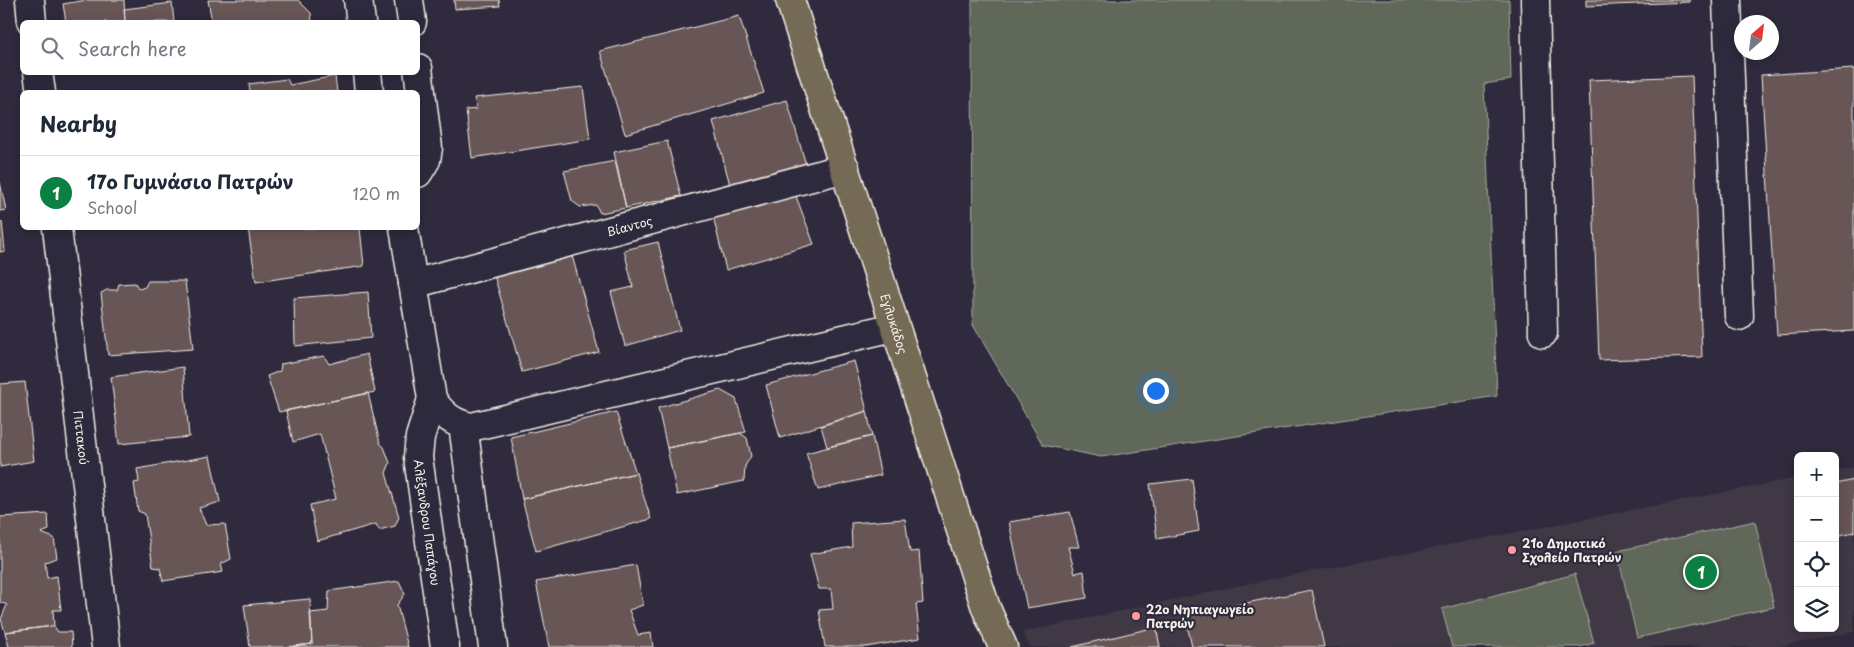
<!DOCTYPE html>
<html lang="en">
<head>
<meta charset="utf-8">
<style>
	body { margin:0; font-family:"Playpen Sans",sans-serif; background:#f2f2f3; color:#1f2937 }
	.controls { position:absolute; right:15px; bottom:15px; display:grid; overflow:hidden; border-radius:8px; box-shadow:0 2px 12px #0003 }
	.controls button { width:45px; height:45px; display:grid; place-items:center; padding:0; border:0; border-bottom:1px solid #e0e1e3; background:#fff; color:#1f2937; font:25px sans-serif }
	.compass { position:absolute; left:1734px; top:15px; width:45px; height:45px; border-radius:50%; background:#fff; box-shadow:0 2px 12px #0003; rotate:28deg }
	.you { position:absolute; left:1155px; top:390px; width:18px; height:18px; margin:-12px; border:4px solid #fff; border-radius:50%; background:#1a73e8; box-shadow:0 0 0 8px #1a73e833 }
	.badge { display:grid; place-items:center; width:32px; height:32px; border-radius:50%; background:#0b8043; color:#fff; font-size:16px; font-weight:700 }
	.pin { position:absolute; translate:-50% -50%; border:2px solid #fff; box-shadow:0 1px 5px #0006 }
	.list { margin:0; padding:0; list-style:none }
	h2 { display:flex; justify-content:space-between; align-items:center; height:65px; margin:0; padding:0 20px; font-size:21px }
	h2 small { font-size:16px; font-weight:400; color:#747a83 }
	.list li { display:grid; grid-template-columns:32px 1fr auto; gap:15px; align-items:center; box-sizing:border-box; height:75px; padding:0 20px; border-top:1px solid #e0e1e3 }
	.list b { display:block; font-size:19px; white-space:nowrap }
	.list p { margin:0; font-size:16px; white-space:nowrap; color:#747a83 }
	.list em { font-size:16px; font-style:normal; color:#747a83 }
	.icon { flex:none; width:28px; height:28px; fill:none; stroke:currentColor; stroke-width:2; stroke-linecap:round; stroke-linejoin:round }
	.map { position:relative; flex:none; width:1854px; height:647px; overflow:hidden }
	.search { position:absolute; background:#fff; box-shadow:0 2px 12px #0003; left:20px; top:20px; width:400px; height:55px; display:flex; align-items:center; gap:12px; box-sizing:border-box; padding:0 18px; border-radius:8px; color:#747a83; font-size:19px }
	.panel { position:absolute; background:#fff; box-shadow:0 2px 12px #0003; left:20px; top:90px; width:400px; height:140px; border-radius:8px }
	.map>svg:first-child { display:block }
</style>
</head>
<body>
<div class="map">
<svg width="1854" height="647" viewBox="0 0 1854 647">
	<rect width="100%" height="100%" fill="#2f2a3d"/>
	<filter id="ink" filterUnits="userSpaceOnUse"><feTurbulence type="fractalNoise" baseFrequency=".02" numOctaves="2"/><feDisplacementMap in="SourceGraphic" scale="10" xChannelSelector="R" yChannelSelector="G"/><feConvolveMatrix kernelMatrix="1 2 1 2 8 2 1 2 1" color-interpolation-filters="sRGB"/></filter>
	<g filter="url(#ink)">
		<path fill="#403744" d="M1854 467V632L1776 647H1030L1023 632 1251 583 1798 478V628H1835V471Z"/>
		<path fill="#60675a" stroke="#aaaca1" d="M972 0H1509L1511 80 1484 84 1497 396 1101 457 1043 445 973 325Z
			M1755 521 1774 607 1637 638 1617 551Z
			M1575 574 1594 643 1580 647H1452L1442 609Z"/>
		<path fill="#685656" stroke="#f4f1e8" d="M87 0H124L125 22H66L63 4Z
			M208 0H298L311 13 312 22H212Z
			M454 0H499L500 6 455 9Z
			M1586 0H1690V2L1586 6Z
			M172 3 174 22H125L124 9Z
			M739 16 764 93 625 134 600 51Z
			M1854 69V331L1777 335 1761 75Z
			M335 76 337 92H250L249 84 287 79 290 85Z
			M1692 76 1702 357 1599 360 1589 80Z
			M583 87 590 139 472 158 466 110 477 109 474 98Z
			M787 100 806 165 730 185 713 121Z
			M667 141 681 196 626 208 614 152Z
			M615 161 626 208 600 213 596 205 580 207 572 201 564 171Z
			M0 182 6 210 0 211Z
			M794 191 814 244 726 270 712 212Z
			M0 222H2L5 251 0 252Z
			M248 228H360L364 266 256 282Z
			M658 242 680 330 625 346 611 292 633 287 624 250Z
			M571 252 599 352 522 372 494 275Z
			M148 281H185L193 349 108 355 101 293 107 290H117L119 284 135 283 139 289 145 287Z
			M368 292 371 338 295 346 294 298Z
			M367 354 375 392 279 412 267 376 280 371 281 364 324 356 329 364Z
			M854 361 867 411 780 438 766 385Z
			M183 367 189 437 119 444 111 377Z
			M25 382 34 461 0 467V384Z
			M720 390 736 399 746 432 667 448 658 408Z
			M368 393 380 443 384 447 390 463 386 473 399 517 395 526 379 530 376 524 317 541 310 505 336 499 320 434 293 442 286 411Z
			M867 411 872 436 827 447 821 426Z
			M616 412 636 473 522 499 511 437Z
			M740 433 747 438 751 456 745 466 744 481 677 495 667 448Z
			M872 436 881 475 818 490 806 453Z
			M210 456 220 502 199 508 206 525 225 524 231 559 221 564 223 572 163 581 160 568 153 567 145 514 138 511 134 483 139 482 137 469Z
			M636 473 651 519 536 551 522 499Z
			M1192 479 1199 531 1157 539 1150 484Z
			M1854 480V532L1835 536V484Z
			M1070 512 1079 547H1068L1075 573 1084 571 1087 598 1027 608 1009 522Z
			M48 514 49 530 41 533 54 538 57 558 45 562 47 578 57 576 61 610H53L54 626 5 632 1 619 7 605 0 602V517Z
			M905 519 910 552 919 551 923 603 916 604 920 638 866 647H825L819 610 833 609 831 589H819L810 554 852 547 851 523Z
			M636 565 643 605 629 610 638 635 651 633 653 647H549L536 582Z
			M399 581 405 594 397 605 408 647H287L312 644 310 613 328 611 329 591Z
			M1312 590 1324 647H1192L1185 615Z
			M310 599 312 644 287 647H250L244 605Z
			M54 626 58 632H71L72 647H9L5 632Z
			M1156 627 1160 647H1072Z"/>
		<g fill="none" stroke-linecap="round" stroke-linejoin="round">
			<defs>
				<g id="minor">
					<path d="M30 0 32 22"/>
					<path d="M358 0 361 22"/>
					<path d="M409 0 412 22"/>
					<path d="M1535 0 1543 333"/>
					<path d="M1727 0 1739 316"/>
					<path d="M418 68 428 148 426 160 418 173"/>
					<path d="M38 72 41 92"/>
					<path d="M367 72 369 92"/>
					<path id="s1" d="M57 228 106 647"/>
					<path d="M404 228 432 399C442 415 453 423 471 427L894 327"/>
					<path id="s2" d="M413 284 845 168"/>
					<path id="s3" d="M432 399 420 437 418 457 445 647"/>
					<path d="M463 425 493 647"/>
				</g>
				<g id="major">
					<path id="s4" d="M790 0 986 608 1003 647"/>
				</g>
			</defs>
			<use href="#minor" stroke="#f4f1e8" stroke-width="31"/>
			<use href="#major" stroke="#f4f1e8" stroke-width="31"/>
			<use href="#minor" stroke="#2f2a3d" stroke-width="28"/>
			<use href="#major" stroke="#756b55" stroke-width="28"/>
		</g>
	</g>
	<g fill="#ff9aa2" stroke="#2f2a3d" stroke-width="2">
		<circle cx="1512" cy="550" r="5"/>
		<circle cx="1136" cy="616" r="5"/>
	</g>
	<g text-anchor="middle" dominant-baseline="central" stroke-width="4.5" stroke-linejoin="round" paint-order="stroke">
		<g font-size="12" fill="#f4f1e8" stroke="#2f2a3d">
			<text stroke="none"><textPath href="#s2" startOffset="224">Βίαντος</textPath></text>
			<text stroke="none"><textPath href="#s4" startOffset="340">Εγλυκάδος</textPath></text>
			<text stroke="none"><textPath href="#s1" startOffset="211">Πιττακού</textPath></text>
			<text stroke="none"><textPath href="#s3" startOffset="126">Αλέξανδρου Παπάγου</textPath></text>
		</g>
		<g font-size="12" font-weight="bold" fill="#f4f1e8" stroke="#2f2a3d" text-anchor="start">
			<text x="1522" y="543">21ο Δημοτικό<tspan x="1522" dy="14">Σχολείο Πατρών</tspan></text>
			<text x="1146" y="609">22ο Νηπιαγωγείο<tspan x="1146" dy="14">Πατρών</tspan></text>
		</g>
	</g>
</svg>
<div class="controls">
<button>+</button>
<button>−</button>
<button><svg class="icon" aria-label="locate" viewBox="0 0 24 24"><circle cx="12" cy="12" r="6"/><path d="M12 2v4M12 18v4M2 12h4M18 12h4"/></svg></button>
<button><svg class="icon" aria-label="layers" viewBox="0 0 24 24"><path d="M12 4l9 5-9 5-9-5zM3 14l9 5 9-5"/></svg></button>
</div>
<svg class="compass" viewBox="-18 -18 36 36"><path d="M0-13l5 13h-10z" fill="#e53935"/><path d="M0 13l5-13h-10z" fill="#747a83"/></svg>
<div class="you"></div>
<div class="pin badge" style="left:1701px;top:572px">1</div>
<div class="search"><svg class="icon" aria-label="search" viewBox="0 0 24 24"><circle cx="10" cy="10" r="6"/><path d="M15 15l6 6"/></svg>Search here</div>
<section class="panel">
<h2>Nearby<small></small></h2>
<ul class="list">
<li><span class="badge">1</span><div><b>17ο Γυμνάσιο Πατρών</b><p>School</p></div><em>120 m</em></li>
</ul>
</section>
</div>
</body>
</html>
